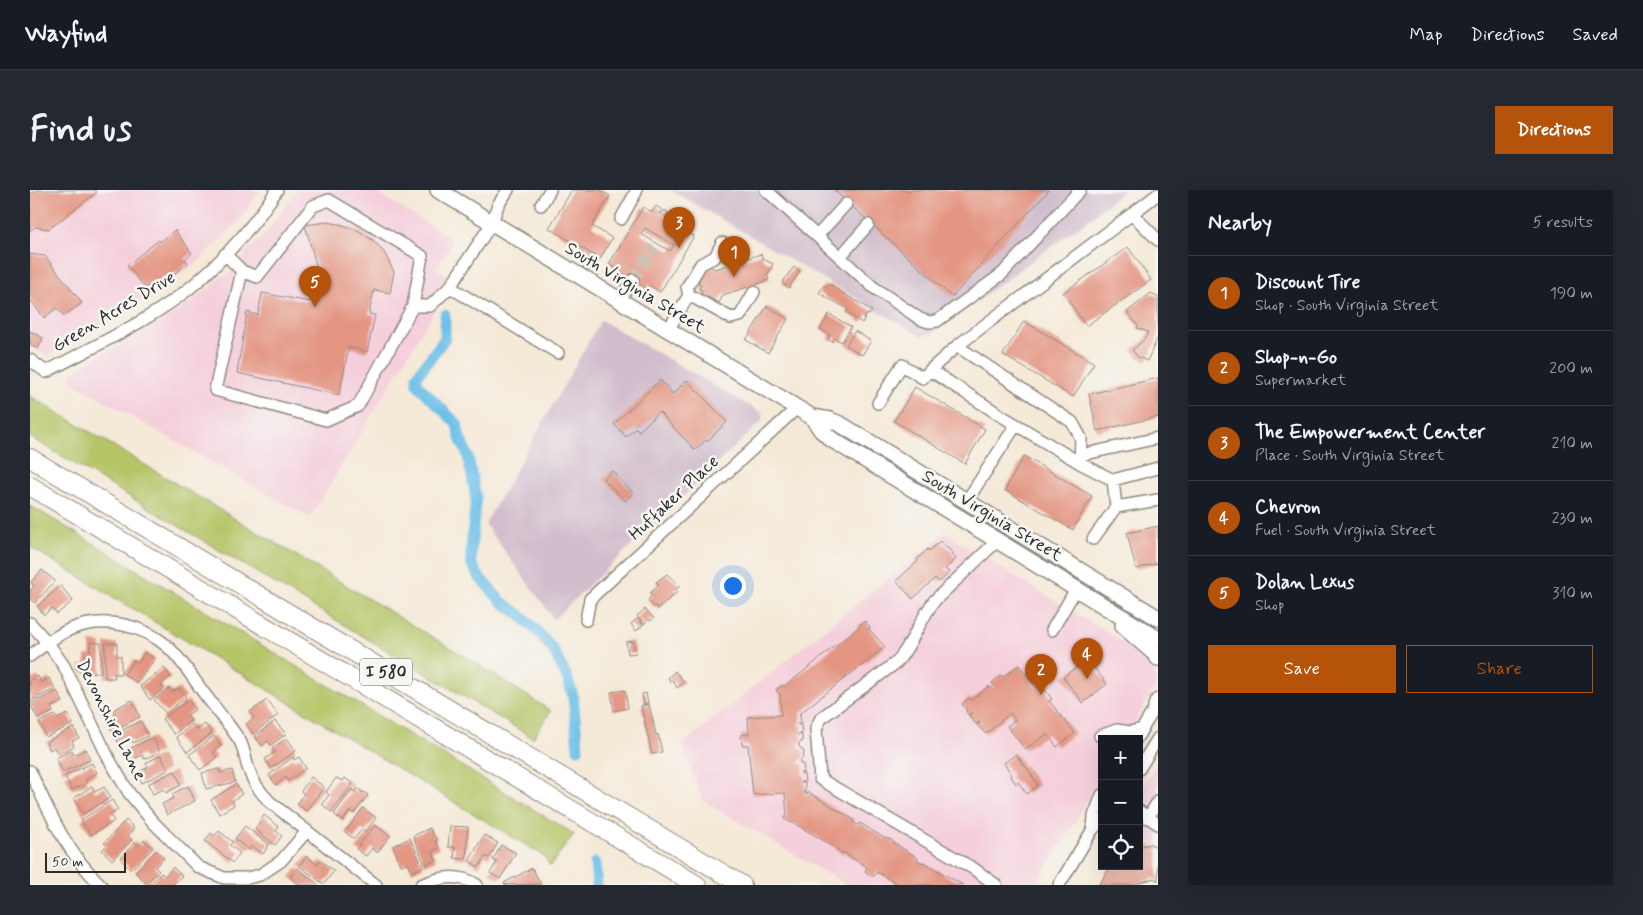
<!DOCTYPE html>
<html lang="en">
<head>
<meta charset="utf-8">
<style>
	body { margin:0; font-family:Mynerve,sans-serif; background:#242831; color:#f1f3f6 }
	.controls { position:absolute; right:15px; bottom:15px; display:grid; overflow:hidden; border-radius:0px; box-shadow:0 5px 20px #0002 }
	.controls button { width:45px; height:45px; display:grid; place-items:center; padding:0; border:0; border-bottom:1px solid #363941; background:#171b24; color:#f1f3f6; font:25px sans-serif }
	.scale { position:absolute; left:15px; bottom:12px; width:81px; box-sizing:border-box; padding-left:5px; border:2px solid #2b2b2b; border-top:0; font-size:14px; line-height:18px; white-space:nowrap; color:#2b2b2b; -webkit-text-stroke:4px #f6f6f2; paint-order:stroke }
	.you { position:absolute; left:702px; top:395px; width:18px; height:18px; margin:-12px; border:4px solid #fff; border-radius:50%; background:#1a73e8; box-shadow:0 0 0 8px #1a73e833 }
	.badge { display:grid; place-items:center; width:32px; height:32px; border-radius:50%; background:#b45309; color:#fff; font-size:16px; font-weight:700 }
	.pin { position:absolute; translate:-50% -41px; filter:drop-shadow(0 1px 2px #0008) }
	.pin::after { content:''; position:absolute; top:26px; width:18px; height:15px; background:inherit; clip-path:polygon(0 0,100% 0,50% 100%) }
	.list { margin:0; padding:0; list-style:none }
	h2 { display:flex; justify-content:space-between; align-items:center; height:65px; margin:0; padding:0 20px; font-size:21px }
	h2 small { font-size:16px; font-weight:400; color:#9ea1a6 }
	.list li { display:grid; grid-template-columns:32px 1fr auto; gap:15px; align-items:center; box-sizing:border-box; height:75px; padding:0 20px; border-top:1px solid #363941 }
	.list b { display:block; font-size:19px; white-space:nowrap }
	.list p { margin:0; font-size:16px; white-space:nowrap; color:#9ea1a6 }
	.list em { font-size:16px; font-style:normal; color:#9ea1a6 }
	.actions { display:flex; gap:10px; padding:15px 20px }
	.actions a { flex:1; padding:11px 0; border:1px solid #b45309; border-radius:0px; text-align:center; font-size:18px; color:#b45309 }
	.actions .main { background:#b45309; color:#fff }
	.icon { flex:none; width:28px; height:28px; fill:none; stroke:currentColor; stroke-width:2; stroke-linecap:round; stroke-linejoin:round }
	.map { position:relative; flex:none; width:1128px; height:695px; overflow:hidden; border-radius:0px }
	header { display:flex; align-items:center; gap:30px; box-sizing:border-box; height:70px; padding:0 25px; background:#171b24; border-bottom:1px solid #363941 }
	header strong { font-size:24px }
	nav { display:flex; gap:28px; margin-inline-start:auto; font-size:18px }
	.intro { display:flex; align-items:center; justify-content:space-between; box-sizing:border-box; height:120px; padding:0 30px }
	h1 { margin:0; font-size:35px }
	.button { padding:12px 22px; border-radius:0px; background:#b45309; color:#fff; font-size:18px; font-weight:700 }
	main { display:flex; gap:30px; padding:0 30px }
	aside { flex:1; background:#171b24; border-radius:0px; box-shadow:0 5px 20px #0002 }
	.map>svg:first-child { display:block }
</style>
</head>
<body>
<header>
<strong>Wayfind</strong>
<nav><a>Map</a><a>Directions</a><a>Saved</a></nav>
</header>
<div class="intro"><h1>Find us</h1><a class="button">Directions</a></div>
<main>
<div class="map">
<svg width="1128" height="695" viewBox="0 0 1128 695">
	<rect width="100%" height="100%" fill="#f6f6f2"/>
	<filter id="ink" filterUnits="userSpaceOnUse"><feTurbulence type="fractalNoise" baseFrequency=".02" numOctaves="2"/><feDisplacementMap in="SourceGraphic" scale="10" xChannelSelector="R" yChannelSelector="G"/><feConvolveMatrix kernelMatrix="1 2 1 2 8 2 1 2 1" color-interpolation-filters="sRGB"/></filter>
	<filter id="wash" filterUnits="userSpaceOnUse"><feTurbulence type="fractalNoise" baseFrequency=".0096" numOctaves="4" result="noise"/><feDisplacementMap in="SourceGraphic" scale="20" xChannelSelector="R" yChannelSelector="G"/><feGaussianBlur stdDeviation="1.12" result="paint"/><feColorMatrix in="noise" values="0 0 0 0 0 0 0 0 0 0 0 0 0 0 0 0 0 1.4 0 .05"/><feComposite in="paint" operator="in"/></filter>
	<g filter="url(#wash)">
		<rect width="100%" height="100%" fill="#f5e9d7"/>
		<path fill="#f5cfdb" d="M0 0H230L213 26 170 70 105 116 17 166 0 157Z
			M267 0H342L419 47 421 52 419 58 406 78 423 90 280 328 40 191 41 184 52 176 110 144 151 119 178 99 192 86H197L215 67V63L225 53 230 51Z
			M915 343 1112 464 1117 468 1123 479 1126 491 1125 498 1095 549H1072V587L1006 695H816L672 610 652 554Z
			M1128 572V656L1109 645V603Z"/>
		<path fill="#d1bdcc" d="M641 0H1095L1055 32 903 143 891 146Z
			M571 130 732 223V231L524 429 455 334Z"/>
		<path fill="#b6c567" stroke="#707849" d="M0 206 449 475 521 521 503 548 0 247Z
			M0 316 11 322 544 644 520 676 515 667 494 654 0 357Z"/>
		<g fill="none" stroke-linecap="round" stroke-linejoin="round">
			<path stroke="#6dbfe8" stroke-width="11" d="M415 125V148L387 186V194L427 234 430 248 438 266 446 308 441 359V373L450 388 471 411 490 425 508 442 523 460 537 487 543 506 548 559
				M565 673 567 695"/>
		</g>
		<g id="blocks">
			<path fill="#e49683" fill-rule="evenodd" d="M6 0H65L67 2 19 39 5 37 0 41V5Z
				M542 0H570L580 6 562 36 582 48 570 69 519 38Z
				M804 0H1019L922 107Z
				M626 16 632 20 629 24H631L634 20 638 22 635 27 664 46 630 102 619 95 617 99 579 74 613 17 622 22ZM615 38 644 55 640 61 611 44Z
				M298 32 313 35 331 42 345 52 355 64 364 82 360 103 344 100 339 124 345 125 337 162 319 157 309 205 207 183 217 122 228 125 232 103 280 112 287 78 275 35Z
				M145 40 162 63 155 69 158 73 126 98 123 93 115 98 97 75 129 50 130 52Z
				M1098 57 1121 90 1056 136 1033 103Z
				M0 64 15 66 52 113 34 126 27 118 14 128 0 109Z
				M731 64 733 69 743 74 737 85 739 90 693 105 689 113 671 104 673 101 669 99 671 95 668 93 676 75 685 79Z
				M764 77 770 81 759 98 752 93Z
				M799 94 842 121 839 125 837 124 832 133 816 122 818 119 789 103 794 95 797 97Z
				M1121 103 1128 107V147L1117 171 1108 167 1102 160 1114 150 1118 142 1107 138 1108 136 1097 122Z
				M737 116 758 129 738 163 716 150Z
				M799 124 821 137 812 152 804 148 802 152 798 149 800 145 790 139Z
				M994 131 1064 173 1043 207 973 165Z
				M0 141 13 148 8 159 0 155Z
				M825 141 841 151 832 165 816 155Z
				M1128 188V227L1067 241 1059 204Z
				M630 190 643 204 657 190 697 232 677 251 676 250 665 260 629 222 609 241 606 238 596 247 584 234Z
				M885 197 955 239 935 274 864 231Z
				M994 266 1062 306 1043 340 975 300Z
				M582 281 603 303 595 311 573 289Z
				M1128 336V373L1106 379 1097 343Z
				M910 351 922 362 921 363 926 369 915 379 919 382 915 387 909 392 905 388 883 409 866 391 888 371 887 369 898 359 899 361Z
				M12 380 25 391 5 413 0 409V401L4 396 1 392Z
				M637 384 650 396 645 400 647 402 628 419 626 416 624 417 618 410 622 405 620 403 629 395 626 392Z
				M31 396 43 411 27 424 22 418 14 425 7 416Z
				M615 419 624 428 620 431 619 429 614 434 607 426Z
				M608 428 613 435 606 441 601 434Z
				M835 431 840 437 839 439 855 457 769 524H770L771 533H768V535H771L772 543 768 545 772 544V552L769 553V556L774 562 773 568 770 570V574H773L774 582H771V584H774L775 592H771L775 593V602H773L777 605 778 602 824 630 823 632 828 635 830 633 854 648 862 650 864 653 888 668 887 670 892 673 893 672 933 695H869L847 682 844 686H841L835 681 837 677 813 662 812 664 806 659V658L762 632V633L754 629 757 625 755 603 723 605 718 555H712L711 545 719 544 718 527 751 525 750 504 746 500 753 495 754 497 829 437 828 436Z
				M603 451 606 463 598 464 596 452Z
				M60 452 71 453V483L50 482V475L55 476V465H60Z
				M75 453H87V466H91V484H84L85 488H75Z
				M115 462 125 469 107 493 94 484 104 470 108 473Z
				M1057 469 1077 494 1053 513 1033 487Z
				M989 475 1006 498 1009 497 1013 502 1015 500 1022 509 1019 511 1045 543 1027 557 1017 544 995 559 977 536 985 530 980 523 956 544 947 535 950 533 949 532 946 534 939 526 942 522 939 525 936 521 937 520 932 514 939 508 941 510 959 496 961 499 964 496 962 493 971 485 973 487Z
				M134 478 141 487 131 495 134 499 120 510 110 496Z
				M645 481 654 492 647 498 643 490 641 492 638 488Z
				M8 486 11 493 19 488 25 499 0 511V490Z
				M139 498 142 502 149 498 156 507 136 523 124 510Z
				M595 500 598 518 584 521 581 502Z
				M27 501 33 512 21 517 23 522 8 529 0 514Z
				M616 503 618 513 614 514 612 504Z
				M102 510 110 527 82 541 77 531 86 526 83 520Z
				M158 510 165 520 157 525 161 531 144 544 132 529Z
				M237 510 248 525 223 544 216 534 224 528 220 522Z
				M619 514 626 545 628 544 632 562 622 564 611 516Z
				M38 524 43 534 16 547 9 532 25 525 27 529Z
				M111 531 118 546 103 553 101 549 89 554 84 544Z
				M245 531 256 544 241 555 238 551 232 556 225 546Z
				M163 534 167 540 175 534 182 543 157 562 146 547Z
				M44 537 49 548 42 551 44 556 28 564 24 557 20 560 16 552Z
				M184 546 191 556 183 562 187 567 170 580 159 565Z
				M123 547 130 562 114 569 112 565 100 571 95 561Z
				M257 548 266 561 241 578 235 569 245 562 242 558Z
				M56 559 60 570 33 582 26 568 42 560 44 565Z
				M986 564 994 576 995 575 1008 595 997 604 988 592 986 594 981 586 982 585 974 573Z
				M131 565 138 580 112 593 107 583 118 577 116 573Z
				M263 567 264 570 269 567 276 578 258 591 256 587 246 595 239 585Z
				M62 573 67 583 56 589 57 593 42 600 35 586Z
				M189 579 190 583 202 580 205 592 176 599 172 583Z
				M145 581 151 595 136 603 134 599 123 604 118 594Z
				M281 587 294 597 276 621 267 614 274 604 271 601Z
				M306 588 313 591 315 588 323 594 301 622 292 614 299 605 296 602Z
				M206 594 212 604 202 611 204 615 189 624 181 610Z
				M62 596 65 602 74 597 81 607 53 624 44 608Z
				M158 596 165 611 137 625 132 614 144 608 142 604Z
				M328 598 333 603 334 602 338 605 324 624 320 621 313 631 304 624 322 599 325 602Z
				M82 610 88 620 80 625 84 631 61 645 51 630Z
				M333 618 346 628 335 642 332 639 324 649 315 642Z
				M234 625 249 637 246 641 252 646 245 655 225 639Z
				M96 630 104 638 98 646 102 650 82 670 72 660 77 655 74 653Z
				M345 635 360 646 347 663 342 658 336 666 326 659Z
				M215 636 239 654 233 664 222 656 219 660 205 649Z
				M420 636 438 637 436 669 424 668 425 657H418Z
				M400 638 404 647 405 646 407 649 405 650 409 658 402 661 406 670 395 675 383 646Z
				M189 641 203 652 200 655 210 663 203 673 175 651 181 643 184 646Z
				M454 645 468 653 459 668 455 666 449 677 439 671Z
				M380 648 393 677 382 682 378 673 371 675 363 656Z
				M114 650 123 658 101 680 90 669 105 652 109 656Z
				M1109 652 1111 656 1121 654 1128 658V691L1124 688 1103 695H1069L1080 677 1109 676Z
				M471 655 486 663 470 689 460 683 467 672 463 670Z
				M126 660 134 668 125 677 129 681 116 693 105 682Z
				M277 666 287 674 290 670 304 681 294 694 269 676Z
				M143 677 152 686 142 695H119L131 683 135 686Z
				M267 678 289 695H270L260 687Z
				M502 678 511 694 476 695 474 693Z"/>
		</g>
	</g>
	<g filter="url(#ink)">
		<use href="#blocks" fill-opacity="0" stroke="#908a81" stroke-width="1"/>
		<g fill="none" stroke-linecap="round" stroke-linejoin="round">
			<path stroke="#cdc3b5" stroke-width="11" stroke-dasharray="11 5.5" stroke-linecap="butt" d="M603 90 624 57"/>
			<defs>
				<path id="minor" d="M736 0 843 97 890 129 899 132 907 131 972 84 1050 0
					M511 15 520 0
					M1102 24 1128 4
					M591 29 606 2V0
					M787 46 816 14
					M1128 50 1102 24 927 156 900 180 970 225 1050 273 1083 290 1128 278
					M195 64 212 81 227 87 283 16 299 10 392 66 383 116H400L420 97 462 33 468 15 478 0
					M810 67 838 35
					M212 81 185 200 296 230 328 216 383 116
					M420 97 528 163
					M659 105 657 97 671 74 685 67 692 53 702 57 705 64
					M589 110 603 90
					M638 140 659 105 701 128 710 126 724 102
					M927 156 1042 232 1051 248 1050 273
					M0 170 16 182C64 156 126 128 167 92 198 65 225 34 247 0
					M848 213 872 175 893 188 900 180
					M1051 265 1128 248
					M1083 290 1086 317 1128 310
					M936 312 986 235
					M1063 349 1086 317
					M556 430 560 409 767 218
					M0 433 18 453 34 476 79 569 99 603 123 632 168 677 194 688H218L230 685 251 671 277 641
					M1022 440 1046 399
					M0 466C13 456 26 445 41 439 73 426 112 434 138 457 152 470 162 487 173 502 185 518 199 534 210 551 215 561 215 570 219 580 223 593 230 602 240 612L346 695
					M1070 546 1087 540 1100 542 1112 539
					M1106 549 1128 513
					M1109 579 1128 548
					M0 581C21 625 35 661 71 695
					M1109 621 1128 634
					M1118 628 1128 611
					M1063 639 1064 626 1072 605
					M391 695C409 687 429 683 447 695
					M966 695 944 679 790 589 786 539 791 528 867 472C883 453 890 429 905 410L966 352
					M1029 695 1063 639 1072 630"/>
				<path id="major" d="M408 0 782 227 791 240 801 249 1128 449
					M782 227 800 230 810 234 1128 428
					M1093 436 1124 463 1128 468
					M1126 516 1128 511"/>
				<path id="highway" d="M0 268 712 695
					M0 296 667 695"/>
			</defs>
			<use href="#minor" stroke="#908a81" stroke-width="14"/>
			<use href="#major" stroke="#908a81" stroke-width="18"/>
			<use href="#highway" stroke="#908a81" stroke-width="20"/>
			<use href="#minor" stroke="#fff" stroke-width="11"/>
			<use href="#major" stroke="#fff" stroke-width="15"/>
			<use href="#highway" stroke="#fff" stroke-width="18"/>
		</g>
	</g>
	<g text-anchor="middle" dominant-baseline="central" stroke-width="5" stroke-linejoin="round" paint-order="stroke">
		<rect fill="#f6f6f2" stroke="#686867" stroke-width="1" x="330" y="468.5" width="52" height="27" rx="4"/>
		<g font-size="16" font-weight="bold" fill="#2b2b2b">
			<text x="356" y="482">I 580</text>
		</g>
		<g font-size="18" fill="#2b2b2b" stroke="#f6f6f2">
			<text transform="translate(605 98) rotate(31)">South Virginia Street</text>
			<text transform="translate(84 122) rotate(-31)">Green Acres Drive</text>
			<text transform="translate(644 308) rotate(-43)">Huffaker Place</text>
			<text transform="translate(962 326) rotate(31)">South Virginia Street</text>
			<text transform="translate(81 530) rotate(63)">Devonshire Lane</text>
		</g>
	</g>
</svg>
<div class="controls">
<button>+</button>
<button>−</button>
<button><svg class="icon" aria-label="locate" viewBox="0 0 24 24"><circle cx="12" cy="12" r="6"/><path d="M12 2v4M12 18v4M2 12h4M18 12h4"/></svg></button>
</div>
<div class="scale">50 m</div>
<div class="you"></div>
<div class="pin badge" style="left:704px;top:87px">1</div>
<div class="pin badge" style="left:1011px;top:505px">2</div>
<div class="pin badge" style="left:649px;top:58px">3</div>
<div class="pin badge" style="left:1057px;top:489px">4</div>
<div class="pin badge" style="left:285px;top:117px">5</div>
</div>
<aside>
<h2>Nearby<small>5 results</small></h2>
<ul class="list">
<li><span class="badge">1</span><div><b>Discount Tire</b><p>Shop · South Virginia Street</p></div><em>190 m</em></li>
<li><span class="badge">2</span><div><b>Shop-n-Go</b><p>Supermarket</p></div><em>200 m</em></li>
<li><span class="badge">3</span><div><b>The Empowerment Center</b><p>Place · South Virginia Street</p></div><em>210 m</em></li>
<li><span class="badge">4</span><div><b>Chevron</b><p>Fuel · South Virginia Street</p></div><em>230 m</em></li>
<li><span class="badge">5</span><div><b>Dolan Lexus</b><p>Shop</p></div><em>310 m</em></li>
</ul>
<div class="actions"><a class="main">Save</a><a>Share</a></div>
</aside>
</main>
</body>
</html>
